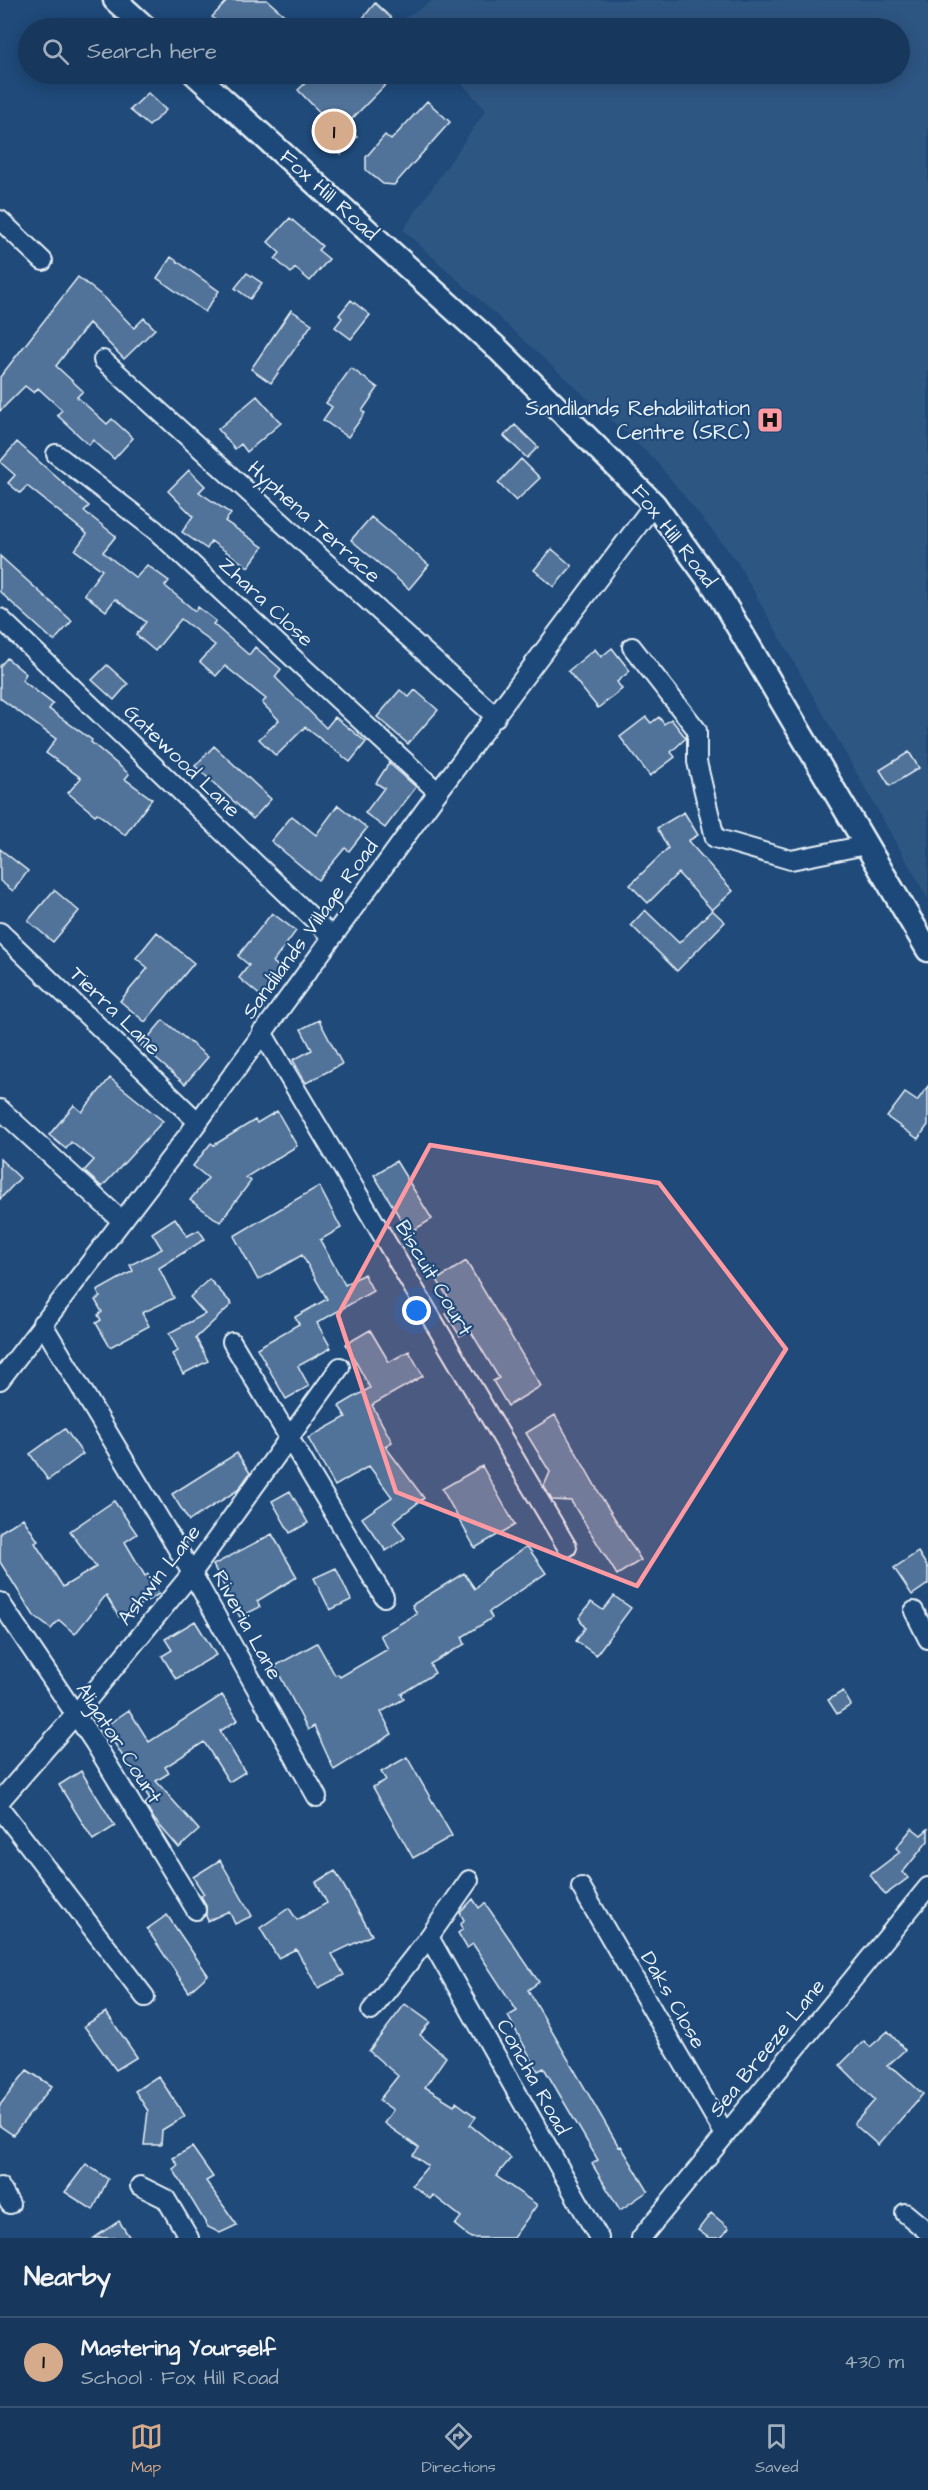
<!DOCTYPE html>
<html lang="en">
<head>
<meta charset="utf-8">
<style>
	body { margin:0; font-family:"Architects Daughter",sans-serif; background:#244365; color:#f1f3f6 }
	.you { position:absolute; left:417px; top:1311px; width:21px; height:21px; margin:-15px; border:4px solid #fff; border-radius:50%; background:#1a73e8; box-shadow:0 0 0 9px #1a73e833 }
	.badge { display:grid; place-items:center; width:39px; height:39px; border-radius:50%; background:#d6ab8b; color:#111; font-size:20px; font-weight:700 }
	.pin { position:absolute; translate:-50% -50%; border:3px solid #fff; box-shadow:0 2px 6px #0006 }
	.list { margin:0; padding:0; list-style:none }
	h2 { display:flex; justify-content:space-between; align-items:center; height:78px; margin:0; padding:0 24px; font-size:26px }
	h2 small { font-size:20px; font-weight:400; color:#9eacbb }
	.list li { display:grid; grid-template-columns:39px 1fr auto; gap:18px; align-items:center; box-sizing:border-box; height:90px; padding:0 24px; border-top:2px solid #365272 }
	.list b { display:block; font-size:22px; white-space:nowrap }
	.list p { margin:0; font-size:20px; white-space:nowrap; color:#9eacbb }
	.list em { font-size:20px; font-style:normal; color:#9eacbb }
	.icon { flex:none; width:33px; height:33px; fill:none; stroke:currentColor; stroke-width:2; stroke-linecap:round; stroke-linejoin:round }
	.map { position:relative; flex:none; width:928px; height:2238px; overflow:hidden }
	.search { position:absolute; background:#17385c; box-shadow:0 3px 15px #0003; left:18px; right:18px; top:18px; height:66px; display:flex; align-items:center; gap:15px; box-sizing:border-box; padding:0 21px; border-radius:33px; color:#9eacbb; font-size:22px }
	.sheet { height:168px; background:#17385c }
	nav { display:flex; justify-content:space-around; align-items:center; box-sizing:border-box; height:84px; border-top:2px solid #365272; background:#17385c; font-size:16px; color:#9eacbb }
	nav a { display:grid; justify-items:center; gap:3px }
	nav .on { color:#d6ab8b }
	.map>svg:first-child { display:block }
</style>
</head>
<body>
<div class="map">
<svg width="928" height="2238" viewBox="0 0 928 2238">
	<rect width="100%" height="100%" fill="#1f4a7a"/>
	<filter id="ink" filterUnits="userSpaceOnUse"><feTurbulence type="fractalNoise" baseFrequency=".0167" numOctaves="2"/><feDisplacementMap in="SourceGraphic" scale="12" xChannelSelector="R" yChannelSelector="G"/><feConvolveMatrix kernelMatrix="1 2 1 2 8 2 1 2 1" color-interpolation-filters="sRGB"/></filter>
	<g filter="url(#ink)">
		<path fill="#2e5683" d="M434 0H928V899L736 560 655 460 403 230 486 110 453 74H900V28H412L403 19Z"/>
		<path fill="#517399" stroke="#e8f1f8" stroke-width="1.5" d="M228 0H267L299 28H224L212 17Z
			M375 3 402 28H355Z
			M315 74H396L345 126 357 137 341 154 329 143 325 147 313 136 327 120 298 90Z
			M148 93 166 110 149 126 130 110Z
			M427 101 450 122 394 185 383 184 366 170V157L385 135 391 140Z
			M290 218 322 246 318 250 329 259 310 281 295 268 291 273 275 259 280 253 268 242Z
			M171 257 219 291 205 312 157 278Z
			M247 273 262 283 250 299 235 288Z
			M78 277 105 298 134 328 144 318 155 329 124 359 89 323 56 366 83 391 77 397 107 424 112 419 133 438 114 459 93 440 89 445 57 415 62 410 38 388 34 393 25 386 0 411V377Z
			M351 300 370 315 351 339 335 327 342 318 339 315Z
			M291 310 312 324 271 383 251 369Z
			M351 368 378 388 362 411 365 413 348 437 323 420 332 407 326 403Z
			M257 396 281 423 247 452 241 444 235 449 218 429Z
			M515 425 538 447 527 458 504 436Z
			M17 442 89 506 84 511 116 536 103 552 136 578 147 565 169 581 165 586 195 611 198 607 216 621 213 624 249 655 255 647 281 669 275 677 326 728 335 717 366 742 350 762 305 727 276 756 259 739 279 720 262 703 266 699 225 666 216 676 200 662 215 645 181 619 155 651 136 635 146 622 115 599 106 611 84 594 102 570 75 550 87 534 27 486 20 493 8 483 15 475 0 462Z
			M521 459 540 478 516 501 498 483Z
			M189 470 205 486 199 492 231 514 225 521 263 547 248 567 211 541 207 549 182 532 193 516 168 491Z
			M371 517 429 565 409 589 351 540Z
			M552 549 572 566 554 587 534 570Z
			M0 556 72 621 54 641 0 592Z
			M612 648 630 671 617 682 622 689 598 708 568 671 595 649 601 657Z
			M7 658 26 674 22 680 53 704 49 709 92 740 91 742 129 774 125 779 152 799 125 835 97 813 95 815 68 793 81 778 46 753 56 739 0 698V666Z
			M107 665 128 684 114 700 92 680Z
			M400 690 409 697 415 690 438 710 408 744 377 717Z
			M646 717 651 723 659 717 664 724 671 719 686 738 671 752 675 757 650 776 620 737Z
			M214 746 271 799 253 819 195 766Z
			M909 752 919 768 890 786 880 770Z
			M389 763 416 787 385 828 365 813 384 788 376 783Z
			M338 805 367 828 349 851 345 848 318 880 271 841 292 816 316 835Z
			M684 812 698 835 688 841 733 891 712 910 678 873 648 903 630 885 668 848 657 828Z
			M0 849 28 871 13 891 0 881Z
			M54 890 79 911 53 942 28 921Z
			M645 910 679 943 712 910 725 922 677 971 631 925Z
			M272 913 296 931 273 962 283 970 262 997 239 978 249 965 238 956Z
			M157 932 194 963 145 1022 120 1001 148 968 136 958Z
			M163 1020 208 1057 185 1084 141 1046Z
			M319 1020 342 1064 306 1083 293 1060 312 1050 301 1029Z
			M110 1078 163 1121 102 1187 84 1171 94 1160 71 1142 66 1149 49 1135 74 1105 82 1112Z
			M928 1086V1125L918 1139 887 1117 905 1093 917 1101Z
			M277 1111 297 1146 246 1177 251 1181 220 1222 190 1200 208 1178 193 1166 211 1143 214 1145 255 1120 257 1123Z
			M0 1159 20 1178 0 1199Z
			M396 1161 432 1219 409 1233 374 1175Z
			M319 1186 341 1228 320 1240 345 1285 364 1274 373 1291 317 1323 331 1348 298 1366 309 1386 286 1399 257 1348 299 1324 295 1317 327 1299 302 1255 258 1280 234 1236Z
			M175 1218 187 1236 199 1230 205 1239 159 1268 174 1298 142 1313 149 1326 110 1347 96 1323 101 1320 98 1315 102 1312 95 1300 100 1297 97 1291 133 1271 130 1265 162 1249 152 1233Z
			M466 1261 541 1386 508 1406 493 1381 499 1378 470 1330 460 1336 446 1314 455 1308 437 1280Z
			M209 1279 232 1304 196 1338 208 1361 183 1374 172 1354 178 1351 169 1333 205 1314 190 1297Z
			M370 1330 389 1362 409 1351 423 1376 372 1405 392 1442 385 1446 424 1498 393 1522 405 1538 386 1551 362 1518 392 1497 369 1466 335 1486 308 1438 346 1417 339 1406 370 1388 346 1344Z
			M555 1415 605 1503 641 1560 617 1575 571 1501 552 1500 544 1486 550 1472 526 1433Z
			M65 1429 83 1454 48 1480 30 1454Z
			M237 1453 250 1473 238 1490 189 1521 172 1494Z
			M482 1466 515 1525 475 1548 442 1489Z
			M290 1491 308 1523 290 1533 272 1501Z
			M114 1501 137 1534 125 1542 145 1576 148 1574 159 1594 119 1617 106 1595 75 1634 59 1620 51 1629 34 1616 0 1562V1532L23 1518 38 1541 35 1543 63 1587 96 1567 70 1531Z
			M272 1534 297 1577 257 1601 260 1607 240 1617 213 1565Z
			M527 1546 546 1573 489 1612 492 1618 462 1637 465 1644 430 1664 435 1673 401 1694 404 1699 381 1712 392 1734 334 1770 314 1726 308 1730 275 1666 317 1643 335 1675 338 1674 340 1677 388 1649 380 1635 417 1614 412 1605 464 1573 475 1589 490 1572Z
			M918 1552 928 1568V1584L912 1595 894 1568Z
			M336 1568 351 1600 330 1610 314 1578Z
			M614 1596 631 1608 596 1655 576 1641 585 1628 579 1618 591 1602 603 1610Z
			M195 1621 216 1655 176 1679 162 1656 172 1650 165 1639Z
			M843 1691 851 1705 837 1714 828 1700Z
			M222 1695 238 1720 220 1731 245 1772 229 1782 204 1742 165 1767 169 1773 156 1781 199 1830 179 1848 154 1819 145 1804 150 1799 104 1727 129 1710 149 1742Z
			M407 1757 452 1836 413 1858 373 1787 386 1780 381 1772Z
			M81 1771 115 1826 93 1840 59 1785Z
			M912 1828 921 1835 928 1829V1841L903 1872 908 1878 885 1895 870 1875 900 1852 896 1848Z
			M220 1860 252 1916 235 1924 229 1911 208 1921 206 1916V1905L201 1896 204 1894 193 1877Z
			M335 1871 372 1935 332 1954 344 1975 318 1988 296 1949 278 1958 260 1928 289 1908 297 1920 327 1903 316 1882Z
			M473 1899 479 1908 485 1903 539 1982 528 1990 619 2147 621 2146 648 2191 620 2210 592 2164 598 2160 544 2068 538 2071 508 2016 517 2011 473 1944 467 1948 458 1933 463 1929 461 1924 464 1920 460 1913Z
			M167 1915 208 1975 189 1992 147 1929Z
			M405 2004 430 2022 420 2035 446 2057 425 2087 454 2105 456 2102 476 2117 470 2125 511 2158 496 2176 537 2205 513 2238H471L455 2225 461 2217 433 2195 430 2199 412 2185 428 2166 413 2155 419 2148 384 2123 393 2110 379 2100 398 2076 369 2051Z
			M106 2012 137 2057 116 2070 84 2026Z
			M888 2031 905 2050 887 2066 896 2070 923 2094 878 2145 854 2124 875 2100 840 2065 864 2041 870 2047Z
			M27 2070 52 2086 13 2135 0 2126V2105Z
			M158 2076 185 2116 162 2130 161 2145H144L148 2111 135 2091Z
			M192 2147 213 2177 206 2181 237 2225 220 2233 208 2227 173 2169 178 2165 173 2158Z
			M86 2164 108 2179 93 2210 65 2192Z
			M711 2213 729 2228 721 2238H709L698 2230Z
			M119 2221 130 2238H94Z"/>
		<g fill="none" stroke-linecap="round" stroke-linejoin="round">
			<defs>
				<path id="minor" d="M0 220 43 261
					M103 360 496 717
					M56 454 155 530 438 792
					M0 618 332 937
					M632 647 697 730V762L715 838 791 860 866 845
					M0 932 198 1122
					M262 1032 567 1547
					M0 1109 122 1221
					M42 1323 192 1573 317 1797
					M232 1342 384 1597
					M0 1380 198 1122 438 792 654 504
					M0 1602 94 1742 196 1910
					M914 1611 928 1639
					M0 1801 75 1715 192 1573 340 1367
					M0 1808 145 1997
					M581 1887 725 2135
					M429 1937 599 2238
					M371 2011 429 1937 469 1880
					M140 2186 166 2199 189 2238
					M0 2187 10 2204
					M905 2213 928 2232
					M641 2238 928 1887"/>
				<path id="major" d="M115 0 146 28
					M195 74 499 350 654 504 715 588 928 950"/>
			</defs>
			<use href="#minor" stroke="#e8f1f8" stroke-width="22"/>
			<use href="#major" stroke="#e8f1f8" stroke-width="27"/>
			<use href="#minor" stroke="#1f4a7a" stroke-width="18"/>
			<use href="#major" stroke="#1f4a7a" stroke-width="22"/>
		</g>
	</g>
	<path fill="#ff9aa2" fill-opacity="0.2" stroke="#ff9aa2" stroke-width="4.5" stroke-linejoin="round" d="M430 1145 659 1183 786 1349 637 1586 396 1492 338 1315Z"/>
	<defs>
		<symbol id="hospital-square" viewBox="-11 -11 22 22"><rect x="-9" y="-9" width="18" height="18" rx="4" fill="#ff9aa2" stroke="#1f4a7a"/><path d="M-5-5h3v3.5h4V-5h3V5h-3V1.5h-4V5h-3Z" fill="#111"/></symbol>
	</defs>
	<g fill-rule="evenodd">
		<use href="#hospital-square" x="755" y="405" width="30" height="30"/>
	</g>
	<g text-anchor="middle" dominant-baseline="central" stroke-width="4.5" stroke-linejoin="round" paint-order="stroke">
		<g font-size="21" fill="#e8f1f8" stroke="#1f4a7a">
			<text transform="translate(329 195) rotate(42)">Fox Hill Road</text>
			<text transform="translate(314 522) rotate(42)">Hyphena Terrace</text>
			<text transform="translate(674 536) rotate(52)">Fox Hill Road</text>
			<text transform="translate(266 602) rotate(43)">Zhara Close</text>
			<text transform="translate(182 761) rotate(44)">Gatewood Lane</text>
			<text transform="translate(310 929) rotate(-54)">Sandilands Village Road</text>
			<text transform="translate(115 1011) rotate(44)">Tierra Lane</text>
			<text transform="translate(434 1278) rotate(59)">Biscuit Court</text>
			<text transform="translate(159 1575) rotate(-52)">Ashwin Lane</text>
			<text transform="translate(247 1625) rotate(61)">Riveria Lane</text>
			<text transform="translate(119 1743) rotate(57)">Aligator Court</text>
			<text transform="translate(673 2000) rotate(60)">Daks Close</text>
			<text transform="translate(767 2048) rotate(-51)">Sea Breeze Lane</text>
			<text transform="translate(533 2077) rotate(61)">Concha Road</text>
		</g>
		<g font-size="21" fill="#e8f1f8" stroke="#1f4a7a" text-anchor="end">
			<text x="750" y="408">Sandilands Rehabilitation<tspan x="750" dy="24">Centre (SRC)</tspan></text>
		</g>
	</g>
</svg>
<div class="you"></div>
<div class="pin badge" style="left:334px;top:131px">1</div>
<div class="search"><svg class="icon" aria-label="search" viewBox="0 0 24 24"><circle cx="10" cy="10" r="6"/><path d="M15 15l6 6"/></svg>Search here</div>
</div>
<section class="sheet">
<h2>Nearby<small></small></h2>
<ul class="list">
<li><span class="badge">1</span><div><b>Mastering Yourself</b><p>School · Fox Hill Road</p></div><em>430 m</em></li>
</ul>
</section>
<nav>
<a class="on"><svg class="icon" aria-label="map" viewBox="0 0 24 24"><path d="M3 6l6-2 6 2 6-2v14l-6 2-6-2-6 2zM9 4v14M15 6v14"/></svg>Map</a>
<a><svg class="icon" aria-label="directions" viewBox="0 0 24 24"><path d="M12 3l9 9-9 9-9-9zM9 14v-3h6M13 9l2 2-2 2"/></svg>Directions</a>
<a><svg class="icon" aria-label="saved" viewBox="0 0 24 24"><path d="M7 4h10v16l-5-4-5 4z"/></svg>Saved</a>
</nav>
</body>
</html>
